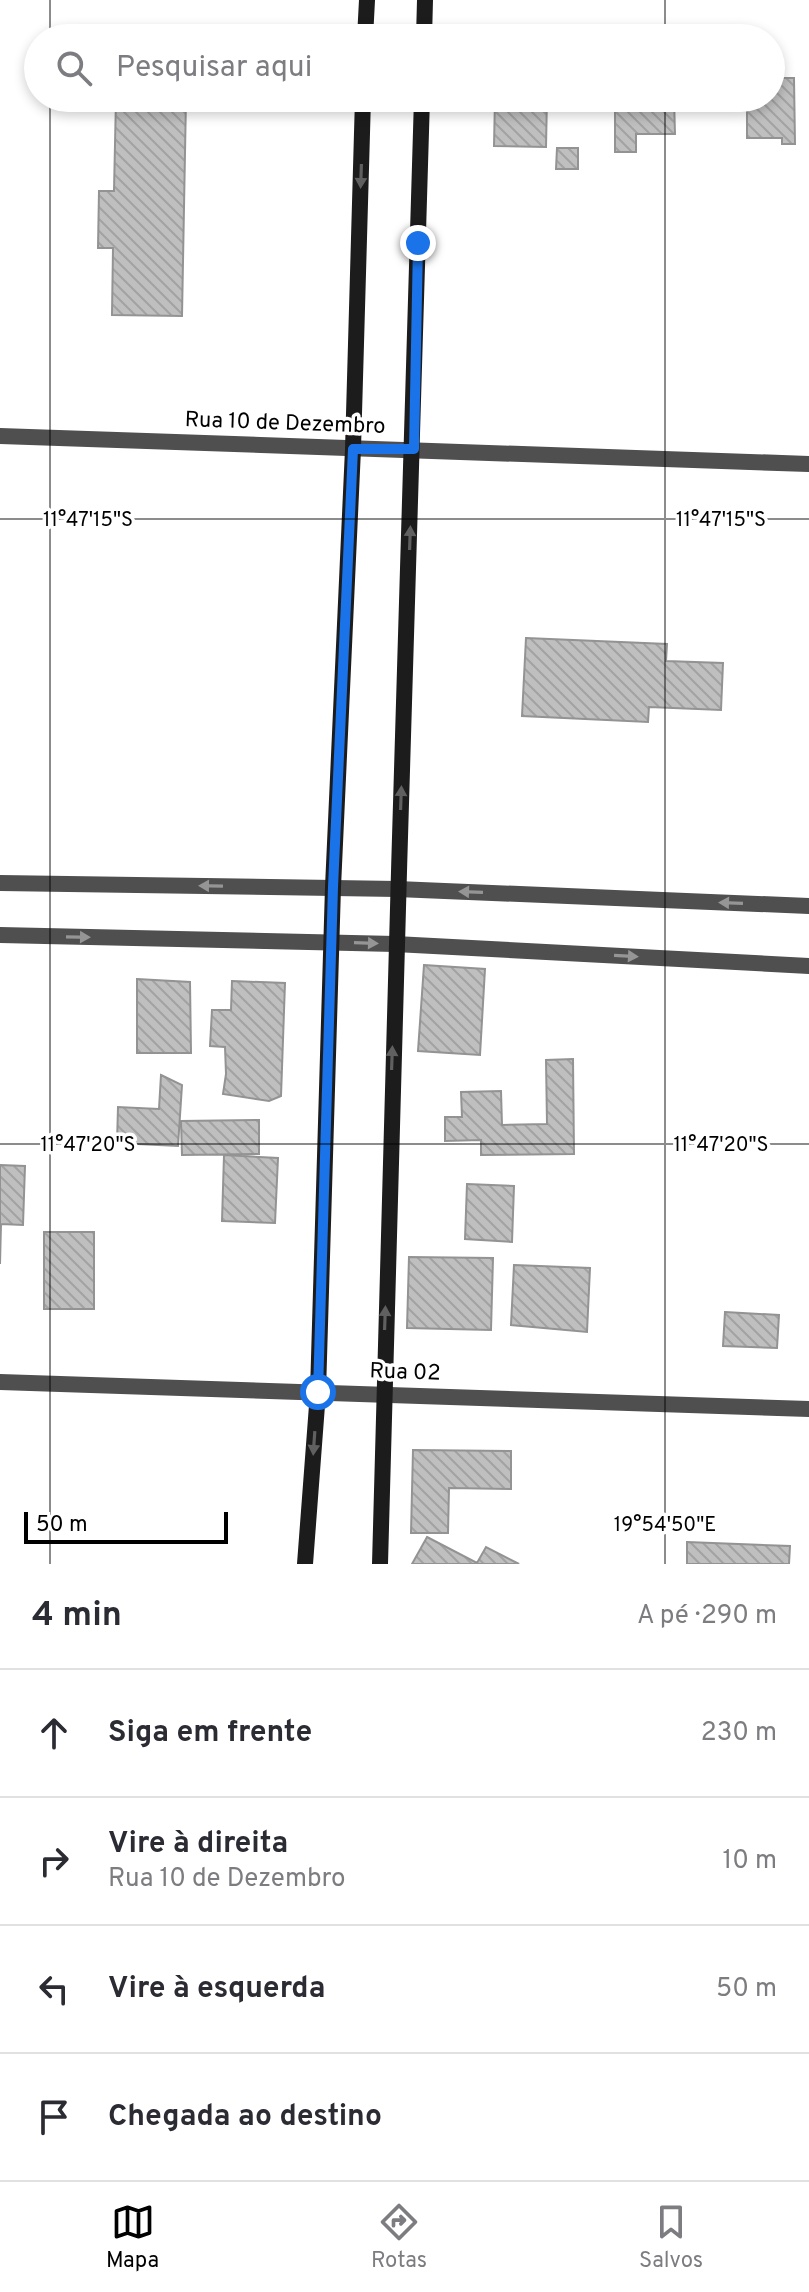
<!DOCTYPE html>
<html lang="pt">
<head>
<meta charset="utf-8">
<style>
	body { margin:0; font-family:Overpass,sans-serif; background:#f7f7f7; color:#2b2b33 }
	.scale { position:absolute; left:24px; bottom:20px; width:204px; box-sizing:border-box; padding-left:8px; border:4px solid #000; border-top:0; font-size:22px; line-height:28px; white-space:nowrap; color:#000; -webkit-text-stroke:6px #fff; paint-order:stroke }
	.stop { position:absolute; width:24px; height:24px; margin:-18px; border:6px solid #1a73e8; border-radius:50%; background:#fff }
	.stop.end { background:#1a73e8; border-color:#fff; box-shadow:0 2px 8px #0008 }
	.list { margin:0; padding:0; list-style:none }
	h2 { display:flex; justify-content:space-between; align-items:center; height:104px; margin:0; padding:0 32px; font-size:34px }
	h2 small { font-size:26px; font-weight:400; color:#7c7c81 }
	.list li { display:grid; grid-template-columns:52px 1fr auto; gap:24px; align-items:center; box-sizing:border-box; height:128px; padding:0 32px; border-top:2px solid #e1e1e2 }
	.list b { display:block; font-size:30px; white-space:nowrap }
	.list p { margin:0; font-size:26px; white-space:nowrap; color:#7c7c81 }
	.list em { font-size:26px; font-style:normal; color:#7c7c81 }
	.icon { flex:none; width:44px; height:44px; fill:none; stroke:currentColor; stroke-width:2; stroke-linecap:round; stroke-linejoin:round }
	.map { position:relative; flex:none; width:809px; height:1564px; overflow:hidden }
	.search { position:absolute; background:#fff; box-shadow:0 4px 12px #0003; left:24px; right:24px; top:24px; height:88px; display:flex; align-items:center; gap:20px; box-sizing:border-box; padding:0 28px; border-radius:44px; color:#7c7c81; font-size:30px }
	.sheet { height:616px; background:#fff }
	nav { display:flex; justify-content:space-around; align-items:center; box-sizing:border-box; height:112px; border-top:2px solid #e1e1e2; background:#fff; font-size:22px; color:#7c7c81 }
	nav a { display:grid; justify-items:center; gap:4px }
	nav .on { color:#000 }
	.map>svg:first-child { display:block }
</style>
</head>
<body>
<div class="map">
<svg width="809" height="1564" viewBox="0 0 809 1564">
	<defs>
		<pattern id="building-back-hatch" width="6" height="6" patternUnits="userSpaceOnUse" patternTransform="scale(2)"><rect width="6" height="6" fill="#bfbfbf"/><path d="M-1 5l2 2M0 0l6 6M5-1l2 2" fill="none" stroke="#a2a2a2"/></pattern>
	</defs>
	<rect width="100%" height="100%" fill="#fff"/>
	<path fill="url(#building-back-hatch)" stroke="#939393" stroke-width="2" d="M771 78H794L795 144H782V138H747V98H771Z
		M116 98 186 99 182 316 112 315 113 248H98L99 191H114Z
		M495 98H547L546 147 494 146Z
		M615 98H674L675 134H636V152H615Z
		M557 148H578V169H556Z
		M526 638 667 644 666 661 723 663 721 710 649 707 648 722 522 716Z
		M424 965 485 969 480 1055 418 1051Z
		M137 979 190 982 191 1053H137Z
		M232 981 285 983 281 1096 269 1101 223 1094 226 1074 225 1047 210 1046 212 1010H231Z
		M573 1059 574 1154 481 1155V1140L445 1141V1117H462L461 1092 501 1091 502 1125 547 1124 546 1060Z
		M161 1075 182 1085 178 1146 117 1143 118 1107 159 1109Z
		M259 1120V1154L182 1155 181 1121Z
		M224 1155 278 1158 275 1223 222 1221Z
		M0 1165 25 1166 23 1225 1 1224 0 1264Z
		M467 1184 514 1186 512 1242 465 1239Z
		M44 1232H94V1309H44Z
		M409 1257 493 1258 491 1330 407 1328Z
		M514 1265 590 1268 587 1332 511 1325Z
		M725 1312 779 1315 777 1348 723 1346Z
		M413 1450 511 1451V1489L449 1488 448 1533H411Z
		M427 1537 477 1563 486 1547 519 1564H412Z
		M687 1542 790 1546 789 1564H687Z"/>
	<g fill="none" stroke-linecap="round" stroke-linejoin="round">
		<path stroke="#4f4f4f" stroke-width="16" d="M0 436 809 464
			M0 883 397 889 809 906
			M0 935 395 944 809 966
			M0 1382 809 1409"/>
		<path stroke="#1c1c1c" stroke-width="16" d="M365 38 367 0
			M424 38 425 0
			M305 1564 318 1392 333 887 353 449 363 98
			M380 1564C390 1075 410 587 422 98"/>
	</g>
	<defs><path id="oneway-solid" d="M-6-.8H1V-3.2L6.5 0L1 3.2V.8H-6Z" transform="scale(2)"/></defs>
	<g fill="#606060">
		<use href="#oneway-solid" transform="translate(361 176) rotate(92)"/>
		<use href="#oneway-solid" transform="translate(410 538) rotate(-88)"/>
		<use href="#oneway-solid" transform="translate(401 798) rotate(-88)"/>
		<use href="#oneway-solid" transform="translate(392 1058) rotate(-88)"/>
		<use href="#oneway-solid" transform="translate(385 1318) rotate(-88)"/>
		<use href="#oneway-solid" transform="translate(314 1443) rotate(94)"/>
	</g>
	<g fill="#959595">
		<use href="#oneway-solid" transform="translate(211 886) rotate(-179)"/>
		<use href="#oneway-solid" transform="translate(471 892) rotate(-178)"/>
		<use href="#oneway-solid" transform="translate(731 903) rotate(-178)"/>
		<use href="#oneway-solid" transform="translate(78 937) rotate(1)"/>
		<use href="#oneway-solid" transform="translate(366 943) rotate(2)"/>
		<use href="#oneway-solid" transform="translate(626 956) rotate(3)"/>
	</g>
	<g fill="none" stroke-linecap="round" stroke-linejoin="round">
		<path stroke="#1a73e8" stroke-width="10" d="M318 1392 333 887 353 449H414L418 243"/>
	</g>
	<path fill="none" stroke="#000" stroke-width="2" stroke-opacity="0.45" d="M50 0V38M665 0V38M50 98V1564M665 98V1564M0 519H809M0 1144H809"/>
	<g text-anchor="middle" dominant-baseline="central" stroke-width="7" stroke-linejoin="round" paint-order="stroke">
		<g font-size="22" fill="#000" stroke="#fff">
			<text transform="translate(285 424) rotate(2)">Rua 10 de Dezembro</text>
			<text transform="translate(405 1373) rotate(2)">Rua 02</text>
		</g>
	</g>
	<g font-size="20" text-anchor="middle" fill="#000" stroke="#fff" stroke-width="7" stroke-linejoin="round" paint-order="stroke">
		<text x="88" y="526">11°47'15"S</text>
		<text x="721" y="526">11°47'15"S</text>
		<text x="88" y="1151">11°47'20"S</text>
		<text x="721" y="1151">11°47'20"S</text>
		<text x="665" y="1531">19°54'50"E</text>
	</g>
</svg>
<div class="scale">50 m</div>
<div class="stop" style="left:318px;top:1392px"></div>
<div class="stop end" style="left:418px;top:243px"></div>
<div class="search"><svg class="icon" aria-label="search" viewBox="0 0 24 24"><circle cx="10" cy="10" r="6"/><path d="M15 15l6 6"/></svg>Pesquisar aqui</div>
</div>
<section class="sheet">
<h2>4 min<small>A pé · 290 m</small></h2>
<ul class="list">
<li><svg class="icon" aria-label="ahead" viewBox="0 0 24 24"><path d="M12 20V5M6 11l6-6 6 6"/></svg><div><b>Siga em frente</b></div><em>230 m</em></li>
<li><svg class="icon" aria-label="right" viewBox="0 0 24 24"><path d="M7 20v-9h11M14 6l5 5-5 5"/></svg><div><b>Vire à direita</b><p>Rua 10 de Dezembro</p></div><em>10 m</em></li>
<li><svg class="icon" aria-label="left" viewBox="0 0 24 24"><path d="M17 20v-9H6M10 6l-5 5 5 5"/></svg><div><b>Vire à esquerda</b></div><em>50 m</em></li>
<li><svg class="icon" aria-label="arrive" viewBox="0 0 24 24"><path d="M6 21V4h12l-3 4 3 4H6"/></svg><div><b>Chegada ao destino</b></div></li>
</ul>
</section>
<nav>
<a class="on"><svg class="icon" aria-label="map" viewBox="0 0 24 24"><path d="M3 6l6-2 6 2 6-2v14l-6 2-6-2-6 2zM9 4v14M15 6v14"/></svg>Mapa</a>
<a><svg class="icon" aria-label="directions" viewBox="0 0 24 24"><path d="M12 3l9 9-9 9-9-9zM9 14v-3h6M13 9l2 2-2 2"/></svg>Rotas</a>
<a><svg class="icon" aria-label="saved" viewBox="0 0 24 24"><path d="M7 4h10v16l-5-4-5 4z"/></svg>Salvos</a>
</nav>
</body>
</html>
